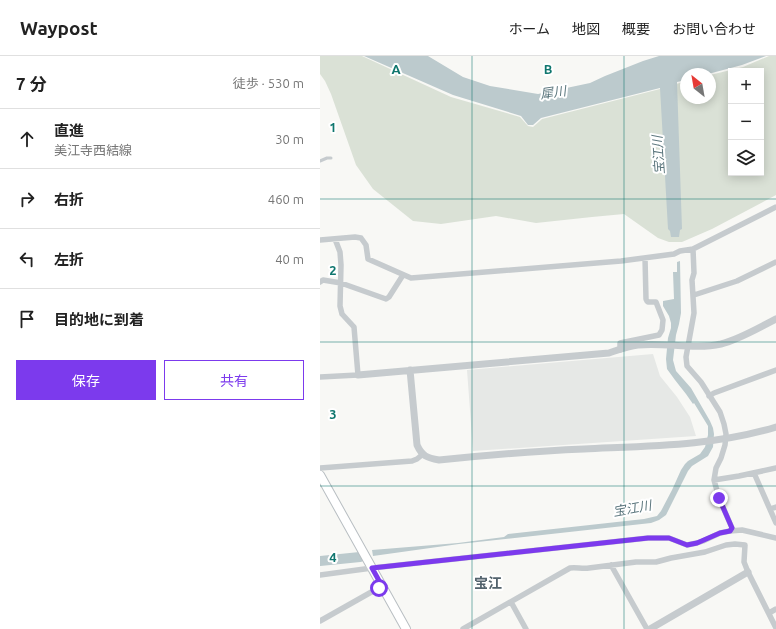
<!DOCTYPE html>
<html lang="ja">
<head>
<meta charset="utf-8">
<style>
	body { margin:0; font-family:Ubuntu,"Noto Sans JP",sans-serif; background:#f6f6f6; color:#222 }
	.controls { position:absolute; right:12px; top:12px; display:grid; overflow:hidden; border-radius:0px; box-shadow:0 2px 10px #0003 }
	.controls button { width:36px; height:36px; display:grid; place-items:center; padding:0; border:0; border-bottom:1px solid #e0e0e0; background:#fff; color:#222; font:20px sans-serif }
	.compass { position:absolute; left:360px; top:12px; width:36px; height:36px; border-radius:50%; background:#fff; box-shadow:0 2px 10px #0003; rotate:329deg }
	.stop { position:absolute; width:12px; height:12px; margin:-9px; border:3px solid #7c3aed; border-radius:50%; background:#fff }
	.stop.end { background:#7c3aed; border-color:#fff; box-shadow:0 1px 4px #0008 }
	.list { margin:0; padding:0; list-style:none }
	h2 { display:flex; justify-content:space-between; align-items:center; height:52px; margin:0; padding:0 16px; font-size:17px }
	h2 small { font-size:13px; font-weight:400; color:#767676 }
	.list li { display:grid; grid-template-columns:26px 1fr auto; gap:12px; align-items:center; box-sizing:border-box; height:60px; padding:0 16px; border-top:1px solid #e0e0e0 }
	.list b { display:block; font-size:15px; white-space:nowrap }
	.list p { margin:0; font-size:13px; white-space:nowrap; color:#767676 }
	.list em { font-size:13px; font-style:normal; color:#767676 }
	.actions { display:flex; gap:8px; padding:12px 16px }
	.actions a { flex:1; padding:9px 0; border:1px solid #7c3aed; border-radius:0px; text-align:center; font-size:14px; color:#7c3aed }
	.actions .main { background:#7c3aed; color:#fff }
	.icon { flex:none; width:22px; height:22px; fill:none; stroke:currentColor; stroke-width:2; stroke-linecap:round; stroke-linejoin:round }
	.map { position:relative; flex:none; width:456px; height:573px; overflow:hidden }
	header { display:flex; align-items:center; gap:24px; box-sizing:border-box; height:56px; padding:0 20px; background:#fff; border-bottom:1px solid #e0e0e0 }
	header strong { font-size:19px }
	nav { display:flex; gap:22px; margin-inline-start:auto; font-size:14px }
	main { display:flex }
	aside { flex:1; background:#fff }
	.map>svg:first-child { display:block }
</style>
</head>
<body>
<header>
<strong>Waypost</strong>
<nav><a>ホーム</a><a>地図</a><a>概要</a><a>お問い合わせ</a></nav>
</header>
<main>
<aside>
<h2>7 分<small>徒歩 · 530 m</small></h2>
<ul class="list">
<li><svg class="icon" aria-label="ahead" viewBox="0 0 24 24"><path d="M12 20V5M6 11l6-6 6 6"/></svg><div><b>直進</b><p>美江寺西結線</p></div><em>30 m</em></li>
<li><svg class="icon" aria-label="right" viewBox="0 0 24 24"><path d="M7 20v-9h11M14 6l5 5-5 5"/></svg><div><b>右折</b></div><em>460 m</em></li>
<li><svg class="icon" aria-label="left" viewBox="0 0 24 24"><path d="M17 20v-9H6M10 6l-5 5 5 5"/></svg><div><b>左折</b></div><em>40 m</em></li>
<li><svg class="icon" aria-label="arrive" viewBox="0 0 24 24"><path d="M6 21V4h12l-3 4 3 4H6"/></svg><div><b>目的地に到着</b></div></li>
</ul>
<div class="actions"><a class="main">保存</a><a>共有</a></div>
</aside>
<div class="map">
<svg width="456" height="573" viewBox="0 0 456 573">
	<rect width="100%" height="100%" fill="#f8f8f5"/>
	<path fill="#e6e8e6" d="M333 298 340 320 357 341 370 361 376 380 153 395 147 314Z"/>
	<path fill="#dae1d6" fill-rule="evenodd" d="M0 0H42L131 41 200 61 208 70 213 71 222 63 340 33 366 25V42H390V19L423 11 449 0H456V139L392 173 362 186H349L338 182 304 158 272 161 216 167 176 160 121 168 93 165 53 133 36 109 11 38 5 25 0 18ZM411 15H441V117H411Z"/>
	<path fill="#bccacd" d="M44 0H108L143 21 170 30 218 38 270 27 285 20 323 5 339 0H446L422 9 388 18H366V24L357 26 362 173 360 174 359 181H351L350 175 348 173 340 32 221 62 213 69H208L201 60 133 39Z
		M360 205 361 257 359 268 356 279 353 304 356 315 371 332 390 365 393 372 394 378 393 391 388 400 372 410 368 415 346 459 339 464 331 467 139 488 53 500 52 494 138 487 184 481 188 478 324 463 337 460 341 455 352 434 361 414 365 408 368 405 380 398 385 391 388 379V370L374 347 373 348 366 338 355 324 347 313 346 303 348 282 351 272V267L349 260 343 250V245L354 243 353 216H357V206Z"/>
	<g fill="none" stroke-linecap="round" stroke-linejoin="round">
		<path stroke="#bccacd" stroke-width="10" d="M0 505 40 501"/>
		<defs>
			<path id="secondary" d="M0 419 86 573"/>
		</defs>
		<use href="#secondary" stroke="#b8bec2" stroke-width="10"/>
		<path stroke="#c6cbce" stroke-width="3" d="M0 105 7 102H11"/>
		<path stroke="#c6cbce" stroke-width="5.5" d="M0 184 35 181 41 182 46 189 48 203 91 222 301 205 354 198 360 195 373 193 456 151
			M373 193 374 217 372 224 374 257 366 301 367 310 381 326 400 356 404 368 406 378 405 389 401 402 396 412 394 424 399 442 412 472 410 475
			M0 226 3 224 21 227 66 243 69 241 83 219
			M374 239 417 225 456 206
			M300 294V287L339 279 342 274 343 264 336 246H328L327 245 326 243 325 202
			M0 321 38 319 34 271 22 258 20 250 21 209 20 196 15 183
			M389 340 394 337 456 314
			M0 412 92 405 97 403 103 398
			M434 417 456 467
			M394 424 419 420 456 412
			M450 453 456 451
			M291 509 327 573
			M0 519 52 512 328 482H349L367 489 377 487 383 485 400 477 410 475 422 474 456 482
			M191 546 206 573
			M449 557 456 553
			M0 565 62 530
			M143 573 250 512C256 511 262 513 269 512L316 506H336L351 502 385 496 406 489 415 488 425 489 424 506 428 516 456 572"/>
		<path stroke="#c6cbce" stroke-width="7" d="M90 314 97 389C102 400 107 402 119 404 167 399 216 395 264 393 328 390 394 390 456 371
			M38 319 289 297C298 294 308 290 318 289 345 286 374 294 401 288 420 283 438 272 456 263
			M330 573 428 516"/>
		<use href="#secondary" stroke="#fff" stroke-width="8"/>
	</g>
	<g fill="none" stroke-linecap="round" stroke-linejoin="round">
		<path stroke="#7c3aed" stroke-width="5" d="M59 532 62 530 52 512 328 482H349L367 489 377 487 400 477 410 475 412 472 399 442"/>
	</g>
	<path fill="none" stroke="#0f766e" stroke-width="1" stroke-opacity="0.55" d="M152 0V573M304 0V573M0 143H456M0 286H456M0 430H456"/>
	<g text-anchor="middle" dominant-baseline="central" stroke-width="4" stroke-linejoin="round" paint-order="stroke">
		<g font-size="13" font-style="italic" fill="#5b767d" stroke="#fff">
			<text transform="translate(233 36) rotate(-8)">犀川</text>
			<text transform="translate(338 99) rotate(-94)">宝江川</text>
			<text transform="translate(312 452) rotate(-10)">宝江川</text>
		</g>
		<g font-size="14" font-weight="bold" fill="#53636d" stroke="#fff">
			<text x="168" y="527">宝江</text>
		</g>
	</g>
	<g font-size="13" text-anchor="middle" font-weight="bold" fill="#0f766e" stroke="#fff" stroke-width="4" stroke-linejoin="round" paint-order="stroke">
		<text x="76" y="18">A</text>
		<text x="228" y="18">B</text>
		<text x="13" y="76">1</text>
		<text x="13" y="219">2</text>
		<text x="13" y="363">3</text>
		<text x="13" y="506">4</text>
	</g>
</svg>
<div class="controls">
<button>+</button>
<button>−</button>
<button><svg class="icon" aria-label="layers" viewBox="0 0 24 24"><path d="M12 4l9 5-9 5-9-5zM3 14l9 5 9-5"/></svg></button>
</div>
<svg class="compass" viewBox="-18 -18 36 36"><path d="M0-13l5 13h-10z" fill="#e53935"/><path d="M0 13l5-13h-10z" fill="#767676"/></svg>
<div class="stop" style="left:59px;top:532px"></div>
<div class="stop end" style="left:399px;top:442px"></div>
</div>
</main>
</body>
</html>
